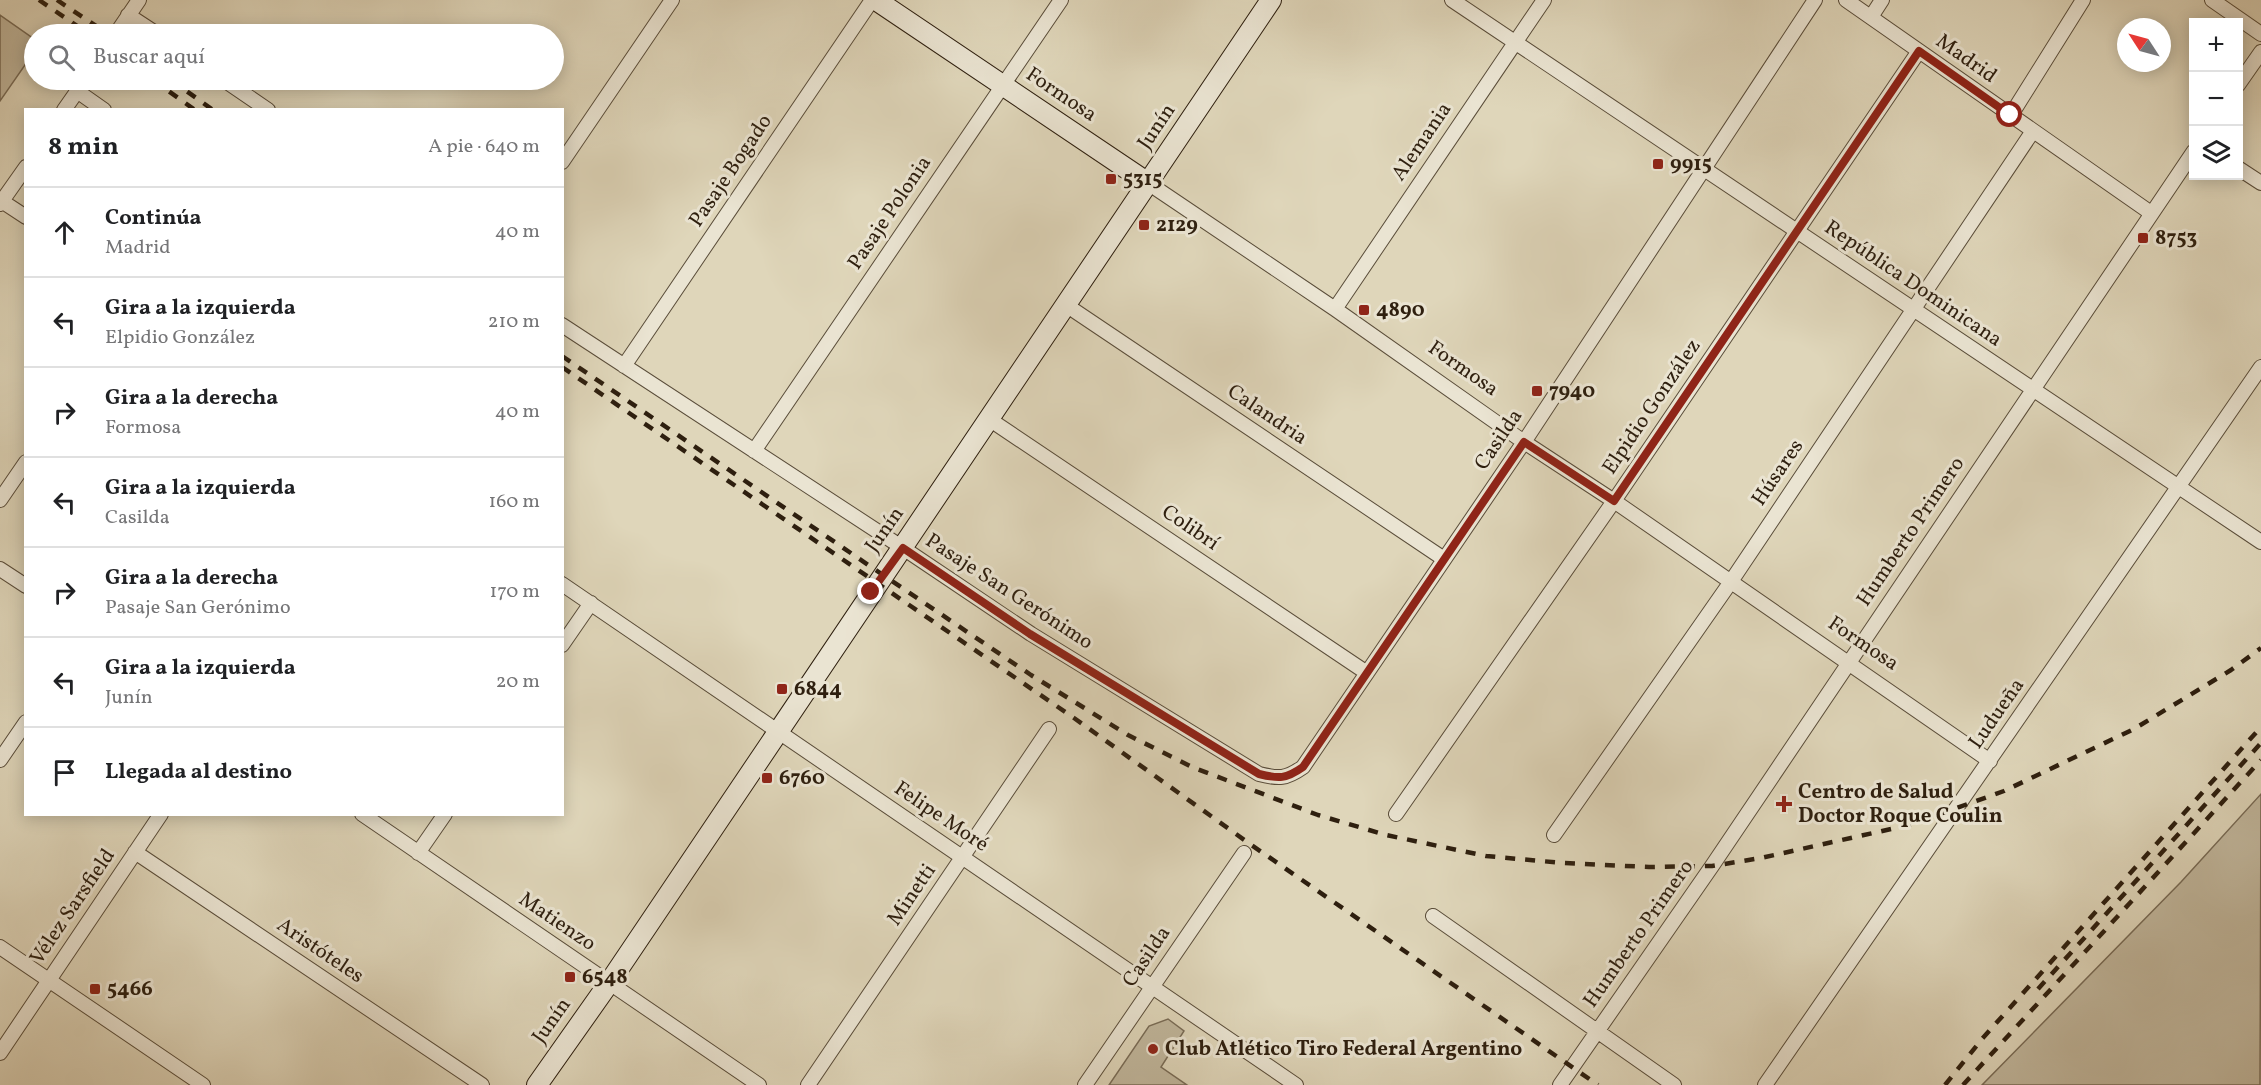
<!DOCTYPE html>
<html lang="es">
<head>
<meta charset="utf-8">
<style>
	body { margin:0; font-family:Vollkorn,serif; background:#f6f6f6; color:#202124 }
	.controls { position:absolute; right:18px; top:18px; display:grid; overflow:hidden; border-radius:0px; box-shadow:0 3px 15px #0003 }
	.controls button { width:54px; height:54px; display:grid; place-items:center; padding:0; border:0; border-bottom:2px solid #e0e0e0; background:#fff; color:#202124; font:30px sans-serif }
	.compass { position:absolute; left:2117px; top:18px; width:54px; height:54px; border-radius:50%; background:#fff; box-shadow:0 3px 15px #0003; rotate:306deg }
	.stop { position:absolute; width:18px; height:18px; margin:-14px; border:4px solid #8f2418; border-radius:50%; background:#fff }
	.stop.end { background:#8f2418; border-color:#fff; box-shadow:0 2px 6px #0008 }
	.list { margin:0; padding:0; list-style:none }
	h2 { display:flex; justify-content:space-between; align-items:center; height:78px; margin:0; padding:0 24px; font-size:26px }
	h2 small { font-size:20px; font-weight:400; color:#757577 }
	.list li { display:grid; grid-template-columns:39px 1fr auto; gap:18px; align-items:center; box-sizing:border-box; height:90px; padding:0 24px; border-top:2px solid #e0e0e0 }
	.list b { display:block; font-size:22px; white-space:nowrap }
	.list p { margin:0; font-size:20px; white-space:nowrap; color:#757577 }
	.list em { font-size:20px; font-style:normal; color:#757577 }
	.icon { flex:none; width:33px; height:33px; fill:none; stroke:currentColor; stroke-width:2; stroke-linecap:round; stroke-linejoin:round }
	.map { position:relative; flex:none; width:2261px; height:1085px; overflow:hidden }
	.search { position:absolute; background:#fff; box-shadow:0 3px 15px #0003; left:24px; top:24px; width:540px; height:66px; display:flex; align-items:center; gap:15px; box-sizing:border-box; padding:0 21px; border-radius:33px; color:#757577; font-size:22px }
	.panel { position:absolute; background:#fff; box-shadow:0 3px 15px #0003; left:24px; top:108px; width:540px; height:708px; border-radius:0px }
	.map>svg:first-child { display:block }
</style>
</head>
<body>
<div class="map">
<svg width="2261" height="1085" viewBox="0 0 2261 1085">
	<rect width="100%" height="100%" fill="#dfd6ba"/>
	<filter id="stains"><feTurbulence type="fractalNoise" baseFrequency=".00333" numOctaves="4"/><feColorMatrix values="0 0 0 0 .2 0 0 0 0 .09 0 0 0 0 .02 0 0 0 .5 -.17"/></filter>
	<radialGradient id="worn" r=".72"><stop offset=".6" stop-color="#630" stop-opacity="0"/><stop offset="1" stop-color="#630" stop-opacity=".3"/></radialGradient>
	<path fill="#c1b79d" stroke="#786b56" stroke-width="1.5" d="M0 15 34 39V52L0 101Z
		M2261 794 2260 1085H1982L2181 882Z
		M1168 1019 1184 1031 1161 1067 1187 1085H1109L1149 1026Z"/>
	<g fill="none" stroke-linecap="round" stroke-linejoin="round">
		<defs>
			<path id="minor" d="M1452 0 2261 542
				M1846 0 2151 213
				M2212 0 2261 34
				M128 15 157 34
				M1871 17 1882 0
				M118 31 139 0
				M224 80 268 110
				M2238 85 2261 52
				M77 91 104 110
				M64 110 85 80
				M2011 115 2083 0
				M562 162 672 0
				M2238 168 2261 183
				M1148 183 1335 309 1524 442 1614 501 1990 761
				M0 200 26 217
				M0 204 26 167
				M1066 305 1444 559
				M1335 309 1544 0
				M562 325 903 548 1031 634 1259 774C1279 779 1286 779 1303 767L1524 442 1815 0
				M624 366 872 0
				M989 419 1367 673
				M754 451 1061 0
				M0 500 26 462
				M0 569 26 586
				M562 584 1296 1085
				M562 645 591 603
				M0 760 26 722
				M362 814 759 1085
				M1396 814 1614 501 1919 51
				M1554 835 1730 583 2033 131
				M135 852 482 1085
				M418 853 445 814
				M1433 916 1674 1085
				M0 947 203 1085
				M0 1053 161 814
				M808 1085 1049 729
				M1085 1085 1244 853
				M1560 1085 1712 866 2194 151
				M1765 1085 2261 367"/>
			<path id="secondary" d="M876 0 1148 183
				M537 1085 609 983 1271 0"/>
		</defs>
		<use href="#minor" stroke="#5a4d3a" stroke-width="16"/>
		<use href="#secondary" stroke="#2e1f0f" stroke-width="22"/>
		<use href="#minor" stroke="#eae4d2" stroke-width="14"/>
		<use href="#secondary" stroke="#eae4d2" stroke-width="20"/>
		<path stroke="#2e1f0f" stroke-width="4.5" stroke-dasharray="10 10" stroke-linecap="butt" d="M39 0 89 34
			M57 0 108 34
			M153 80 195 110
			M171 80 213 110
			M562 356 883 575 1031 675 1128 735 1192 767 1318 815 1386 835 1486 856 1563 863 1649 867 1712 866 1761 858 1909 825 2004 791 2134 729 2231 670 2261 648
			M562 367 1074 718 1250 844 1598 1085
			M2038 989 2261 743
			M1945 1085 1982 1039 2261 727
			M1963 1085 2261 760"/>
	</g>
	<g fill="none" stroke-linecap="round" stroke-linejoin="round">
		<path stroke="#8f2418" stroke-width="8" d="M871 592 903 548 1030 634 1259 774C1279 779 1286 779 1303 767L1524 442 1614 501 1919 51 2010 115"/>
	</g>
	<g fill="#8f2418" stroke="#eae4d2" stroke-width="2">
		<rect x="1652" y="158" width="12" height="12" rx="3"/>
		<rect x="1105" y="173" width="12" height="12" rx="3"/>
		<rect x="1138" y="219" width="12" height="12" rx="3"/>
		<rect x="2137" y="232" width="12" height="12" rx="3"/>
		<rect x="1358" y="304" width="12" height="12" rx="3"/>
		<rect x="1531" y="385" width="12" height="12" rx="3"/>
		<rect x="776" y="683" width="12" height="12" rx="3"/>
		<rect x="761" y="772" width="12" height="12" rx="3"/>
		<path d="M1781 795h6v6h6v6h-6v6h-6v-6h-6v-6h6z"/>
		<rect x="564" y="971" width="12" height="12" rx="3"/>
		<rect x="89" y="983" width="12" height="12" rx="3"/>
		<circle cx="1153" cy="1049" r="6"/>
	</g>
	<g text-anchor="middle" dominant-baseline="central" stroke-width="6" stroke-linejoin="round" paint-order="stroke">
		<g font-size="21" fill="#2e1f0f" stroke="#eae4d2">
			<text transform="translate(1966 59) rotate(35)">Madrid</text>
			<text transform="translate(1061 95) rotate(34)">Formosa</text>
			<text transform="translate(1157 127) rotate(-56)">Junín</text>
			<text transform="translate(1422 142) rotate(-56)">Alemania</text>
			<text transform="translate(731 171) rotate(-56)">Pasaje Bogado</text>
			<text transform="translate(890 213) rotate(-56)">Pasaje Polonia</text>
			<text transform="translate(1913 284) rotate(34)">República Dominicana</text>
			<text transform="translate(1463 369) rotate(35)">Formosa</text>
			<text transform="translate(1652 407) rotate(-56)">Elpidio González</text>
			<text transform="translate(1267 415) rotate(34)">Calandria</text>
			<text transform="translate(1499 440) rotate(-56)">Casilda</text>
			<text transform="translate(1778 473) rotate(-56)">Húsares</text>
			<text transform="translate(1190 528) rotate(34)">Colibrí</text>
			<text transform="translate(885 530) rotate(-55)">Junín</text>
			<text transform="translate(1911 532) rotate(-56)">Humberto Primero</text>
			<text transform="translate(1009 592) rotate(33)">Pasaje San Gerónimo</text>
			<text transform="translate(1863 644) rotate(34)">Formosa</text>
			<text transform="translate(1997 714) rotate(-55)">Ludueña</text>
			<text transform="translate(941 817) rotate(34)">Felipe Moré</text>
			<text transform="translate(912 895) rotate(-56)">Minetti</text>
			<text transform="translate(73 907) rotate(-56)">Vélez Sarsfield</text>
			<text transform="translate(557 922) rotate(34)">Matienzo</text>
			<text transform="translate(1639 934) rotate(-55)">Humberto Primero</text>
			<text transform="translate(320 951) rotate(34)">Aristóteles</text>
			<text transform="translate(1147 957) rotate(-56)">Casilda</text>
			<text transform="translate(552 1021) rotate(-55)">Junín</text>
		</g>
		<g font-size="21" font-weight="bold" fill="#2e1f0f" stroke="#eae4d2" text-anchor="start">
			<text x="1670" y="164">9915</text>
			<text x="1123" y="179">5315</text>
			<text x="1156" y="225">2129</text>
			<text x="2155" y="238">8753</text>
			<text x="1376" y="310">4890</text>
			<text x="1549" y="391">7940</text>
			<text x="794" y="689">6844</text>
			<text x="779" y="778">6760</text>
			<text x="1798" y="792">Centro de Salud<tspan x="1798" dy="24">Doctor Roque Coulin</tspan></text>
			<text x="582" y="977">6548</text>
			<text x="107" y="989">5466</text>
			<text x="1165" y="1049">Club Atlético Tiro Federal Argentino</text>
		</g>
	</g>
	<rect width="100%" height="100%" filter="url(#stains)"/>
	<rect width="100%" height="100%" fill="url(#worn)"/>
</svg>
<div class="controls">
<button>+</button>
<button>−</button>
<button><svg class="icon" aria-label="layers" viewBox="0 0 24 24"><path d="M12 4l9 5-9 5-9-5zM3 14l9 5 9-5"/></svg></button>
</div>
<svg class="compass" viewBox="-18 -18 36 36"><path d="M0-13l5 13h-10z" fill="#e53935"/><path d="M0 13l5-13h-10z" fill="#757577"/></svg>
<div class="stop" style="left:2010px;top:115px"></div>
<div class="stop end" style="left:871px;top:592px"></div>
<div class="search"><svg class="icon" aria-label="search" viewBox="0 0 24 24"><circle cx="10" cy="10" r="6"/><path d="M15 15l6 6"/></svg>Buscar aquí</div>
<section class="panel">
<h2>8 min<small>A pie · 640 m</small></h2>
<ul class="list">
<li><svg class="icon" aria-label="ahead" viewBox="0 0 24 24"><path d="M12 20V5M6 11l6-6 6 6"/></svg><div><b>Continúa</b><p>Madrid</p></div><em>40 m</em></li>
<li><svg class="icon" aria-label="left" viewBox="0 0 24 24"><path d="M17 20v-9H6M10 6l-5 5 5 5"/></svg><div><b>Gira a la izquierda</b><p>Elpidio González</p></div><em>210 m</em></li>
<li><svg class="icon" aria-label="right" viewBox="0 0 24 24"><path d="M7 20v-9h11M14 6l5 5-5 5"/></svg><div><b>Gira a la derecha</b><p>Formosa</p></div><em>40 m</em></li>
<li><svg class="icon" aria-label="left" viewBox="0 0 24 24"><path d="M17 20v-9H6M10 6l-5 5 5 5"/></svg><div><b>Gira a la izquierda</b><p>Casilda</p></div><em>160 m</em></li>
<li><svg class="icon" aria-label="right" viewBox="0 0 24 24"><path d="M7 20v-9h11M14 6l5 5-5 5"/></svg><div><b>Gira a la derecha</b><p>Pasaje San Gerónimo</p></div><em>170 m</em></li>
<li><svg class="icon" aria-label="left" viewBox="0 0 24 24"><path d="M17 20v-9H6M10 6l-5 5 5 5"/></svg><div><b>Gira a la izquierda</b><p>Junín</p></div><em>20 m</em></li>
<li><svg class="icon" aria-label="arrive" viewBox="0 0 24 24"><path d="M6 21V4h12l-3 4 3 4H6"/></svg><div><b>Llegada al destino</b></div></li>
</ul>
</section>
</div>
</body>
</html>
